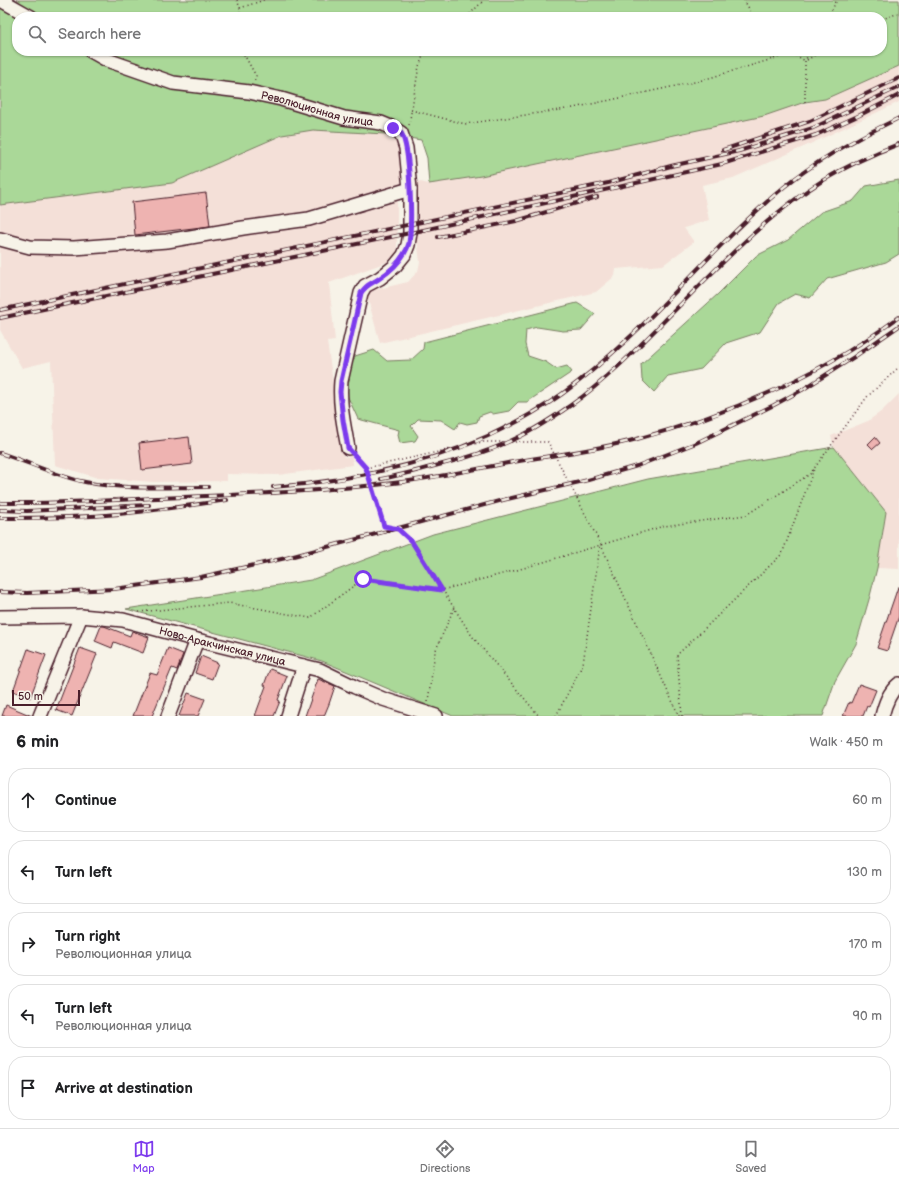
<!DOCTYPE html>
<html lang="en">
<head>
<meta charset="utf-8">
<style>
	body { margin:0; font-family:"Balsamiq Sans",sans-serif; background:#f2f2f2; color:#202124 }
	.scale { position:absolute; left:12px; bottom:10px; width:68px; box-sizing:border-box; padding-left:4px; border:2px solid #4a1f2b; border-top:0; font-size:11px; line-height:14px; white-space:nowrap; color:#4a1f2b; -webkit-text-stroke:3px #f7f3e8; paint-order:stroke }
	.stop { position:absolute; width:12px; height:12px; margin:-9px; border:3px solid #7c3aed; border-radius:50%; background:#fff }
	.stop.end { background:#7c3aed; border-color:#fff; box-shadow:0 1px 4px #0008 }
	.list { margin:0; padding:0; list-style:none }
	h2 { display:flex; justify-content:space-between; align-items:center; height:52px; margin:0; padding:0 16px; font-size:17px }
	h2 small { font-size:13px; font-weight:400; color:#757577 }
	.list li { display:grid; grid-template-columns:26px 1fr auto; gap:12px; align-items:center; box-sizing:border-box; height:64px; margin:0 8px 8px; padding:0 8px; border:1px solid #e0e0e0; border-radius:16px }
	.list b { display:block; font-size:15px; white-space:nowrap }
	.list p { margin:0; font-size:13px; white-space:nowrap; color:#757577 }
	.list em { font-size:13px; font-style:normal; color:#757577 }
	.icon { flex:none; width:22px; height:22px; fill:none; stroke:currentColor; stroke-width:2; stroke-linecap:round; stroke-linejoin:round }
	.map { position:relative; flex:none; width:899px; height:716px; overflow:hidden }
	.search { position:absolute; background:#fff; box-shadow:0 1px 3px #0004; left:12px; right:12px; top:12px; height:44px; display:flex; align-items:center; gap:10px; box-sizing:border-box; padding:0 14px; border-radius:16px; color:#757577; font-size:15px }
	.sheet { height:412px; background:#fff }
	nav { display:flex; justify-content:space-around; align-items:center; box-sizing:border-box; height:56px; border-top:1px solid #e0e0e0; background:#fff; font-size:11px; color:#757577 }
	nav a { display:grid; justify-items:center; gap:2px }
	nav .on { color:#7c3aed }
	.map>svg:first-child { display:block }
</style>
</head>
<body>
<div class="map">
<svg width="899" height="716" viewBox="0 0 899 716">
	<rect width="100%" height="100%" fill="#f7f3e8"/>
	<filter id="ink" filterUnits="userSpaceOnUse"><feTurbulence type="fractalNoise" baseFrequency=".025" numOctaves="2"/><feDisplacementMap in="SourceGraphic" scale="8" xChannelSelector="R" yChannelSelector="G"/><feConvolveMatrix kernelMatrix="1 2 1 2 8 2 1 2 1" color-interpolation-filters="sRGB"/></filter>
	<g filter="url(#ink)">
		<path fill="#f4e0d8" d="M899 66V102L808 145 733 178 702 185 709 220 684 228 694 242 663 265 616 269 615 276 596 292 380 343 366 292 408 282 418 271 420 262 414 217V196L416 181 429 184 825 99Z
			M313 130 385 134 390 140 399 139 402 189 397 191V252L387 262 329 283 335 341 327 342 344 457 352 456 353 465 278 475 227 474V481L154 482 98 478 55 465 51 361 22 368 0 330V205L172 183 283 135Z
			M899 394V569L877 568 886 512 834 447 831 436 868 421 882 411Z"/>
		<path fill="#aad898" stroke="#7a7c62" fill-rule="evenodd" d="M0 0H899V66L825 99 805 102 764 116 481 176 429 184 427 158 421 140 385 134 313 130 282 135 172 183 0 205ZM17 17H882V51H17Z
			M899 180V254L886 262 827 279 810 298 795 294 779 303 760 332 726 343 701 369 668 376 654 392 642 380 641 364 718 294 756 256 788 240 821 212 853 201 866 186Z
			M577 303 595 314 581 330 563 331 537 327 526 330 525 344 528 356 546 362 556 369 567 366 572 372 527 402H518L509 411 493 414 490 412 479 416 477 422 467 424 460 422 455 429 441 420 418 419 411 426 418 436 415 441 400 443 398 435 399 430 358 419 347 395 346 375 355 356 374 350 387 361 411 360 423 349 424 342Z
			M834 447 886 512 877 568 870 596 856 644 835 681 823 716H453L322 661 126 609 311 580 433 534 648 479Z"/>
		<path fill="#eeb3b1" stroke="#4a1f2b" d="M206 193 210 226 135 235 132 202Z
			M189 437 192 464 142 470 139 443Z
			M875 437 880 443 873 449 868 444Z
			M898 587H899V616L887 651 877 648Z
			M101 626H104L130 636 132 631 149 637 143 653 114 642 112 648 95 641Z
			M80 648 97 654 72 716 56 710Z
			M168 648 183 654 177 670 172 668 152 716H133L150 673 157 675Z
			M28 649 46 655 30 698 13 691Z
			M201 656 218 663 212 679 195 673Z
			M270 669 287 676 278 700 280 701 274 716H255L266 686 264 685Z
			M318 679 335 686 329 704 324 716H305Z
			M859 684 876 690 869 707 867 706 863 716H843L849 702 851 703Z
			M188 693 205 699 198 716H179Z
			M6 705 32 716H2Z"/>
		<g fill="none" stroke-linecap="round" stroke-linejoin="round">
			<defs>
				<g id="minor">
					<path d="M1 0 31 17"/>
					<path id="s1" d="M91 51 107 60 173 83 249 92 281 99 344 118 381 123 393 128 401 133 406 148 410 189V233L408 245 404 255 395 266 380 278 365 286 361 293 341 381C339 404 344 426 348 448"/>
					<path d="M0 239 30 247 74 248 167 241 243 228 309 219 410 189"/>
					<path id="s2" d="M0 617 81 616 123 620 197 640 320 670 355 687 383 699 436 716"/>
					<path d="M40 716 81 616"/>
					<path d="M168 716 197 640"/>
					<path d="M288 716 304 666"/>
					<path d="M882 716C885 704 889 692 899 684"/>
				</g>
			</defs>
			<use href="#minor" stroke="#4a1f2b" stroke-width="16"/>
			<path stroke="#4a1f2b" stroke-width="1.5" stroke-dasharray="1 3" stroke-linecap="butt" d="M237 0 240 8V17
				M744 0 754 17
				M240 8 264 0
				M467 17 484 0
				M828 17 837 0
				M882 19 899 13
				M242 51 256 76 254 82
				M789 51 805 61
				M807 60 821 51
				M805 102V61L810 51
				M411 110 465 124 573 108 699 81 793 53
				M409 125 419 66 425 51
				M355 455 366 468 384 526 398 529 412 542 472 636 539 716
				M366 468 483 442H548L601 545 679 716
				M139 612 229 603 310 618 363 579 442 590 517 570 664 526 746 515 810 474 867 397 899 367
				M428 701 435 652 454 608
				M556 716 583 664 600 546
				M682 716 677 655 782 554 814 469"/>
			<use href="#minor" stroke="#f7f3e8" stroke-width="13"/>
			<defs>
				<path id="rail" d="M723 150 810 121 899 78
					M438 237 516 221 597 197
					M0 310 608 183 671 166 739 151 813 128 899 87
					M0 318 410 233 722 164 816 135 860 115 899 95
					M0 453C28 462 56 476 85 482 125 490 167 487 208 487
					M381 479C397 476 412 472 427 468 455 461 482 454 508 442 530 433 551 419 571 405 611 377 645 340 680 305 724 261 769 214 822 181 847 166 872 154 899 144
					M273 487C376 479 477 454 562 394 644 335 706 252 784 187 818 159 859 137 899 118
					M0 503C61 504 122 499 183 497 256 494 329 491 402 482 439 477 476 469 513 462 554 455 597 450 637 439 731 414 821 375 899 317
					M0 510 27 511 149 505
					M0 518C35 518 71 518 106 515 147 512 187 506 227 500
					M0 592 27 593 114 589 201 577 286 558 503 500 588 480 637 466 696 443 774 405 802 390 854 357 899 326"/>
			</defs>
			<use href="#rail" stroke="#4a1f2b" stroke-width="4"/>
			<use href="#rail" stroke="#f7f3e8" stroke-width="2.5" stroke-dasharray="8" stroke-linecap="butt"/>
		</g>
	</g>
	<g fill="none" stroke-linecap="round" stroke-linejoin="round" filter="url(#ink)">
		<path stroke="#7c3aed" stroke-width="5" d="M363 579 442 590 412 542 398 529 384 526 366 468 348 448 343 420 340 392 341 381 361 293C367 283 372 284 380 278 389 272 398 264 404 254 406 251 408 247 409 243 412 225 411 147 401 133 399 131 396 129 393 128"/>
	</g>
	<g text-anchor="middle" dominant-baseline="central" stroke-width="3" stroke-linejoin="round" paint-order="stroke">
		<g font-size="11" fill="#4a1f2b" stroke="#f7f3e8">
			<text stroke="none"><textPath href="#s1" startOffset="235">Революционная улица</textPath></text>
			<text stroke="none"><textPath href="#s2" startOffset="226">Ново-Аракчинская улица</textPath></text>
		</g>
	</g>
</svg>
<div class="scale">50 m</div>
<div class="stop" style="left:363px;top:579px"></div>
<div class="stop end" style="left:393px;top:128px"></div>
<div class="search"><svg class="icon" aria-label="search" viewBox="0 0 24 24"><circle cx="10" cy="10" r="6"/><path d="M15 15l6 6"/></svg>Search here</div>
</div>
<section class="sheet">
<h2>6 min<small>Walk · 450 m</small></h2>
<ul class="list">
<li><svg class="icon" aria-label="ahead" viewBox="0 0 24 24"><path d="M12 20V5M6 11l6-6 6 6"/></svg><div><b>Continue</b></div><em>60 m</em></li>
<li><svg class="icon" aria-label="left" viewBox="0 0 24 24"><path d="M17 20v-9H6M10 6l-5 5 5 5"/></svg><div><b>Turn left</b></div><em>130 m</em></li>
<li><svg class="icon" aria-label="right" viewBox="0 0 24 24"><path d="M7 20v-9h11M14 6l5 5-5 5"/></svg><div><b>Turn right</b><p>Революционная улица</p></div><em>170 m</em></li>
<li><svg class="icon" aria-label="left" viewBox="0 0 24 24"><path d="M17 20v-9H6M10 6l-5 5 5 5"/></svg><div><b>Turn left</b><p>Революционная улица</p></div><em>90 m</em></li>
<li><svg class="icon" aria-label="arrive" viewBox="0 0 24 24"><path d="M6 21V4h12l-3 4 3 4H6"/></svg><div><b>Arrive at destination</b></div></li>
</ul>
</section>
<nav>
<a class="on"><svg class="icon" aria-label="map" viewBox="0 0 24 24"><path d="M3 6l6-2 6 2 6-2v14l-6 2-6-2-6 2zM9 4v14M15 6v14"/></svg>Map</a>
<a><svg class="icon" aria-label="directions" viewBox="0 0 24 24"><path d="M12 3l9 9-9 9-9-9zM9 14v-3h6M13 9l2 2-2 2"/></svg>Directions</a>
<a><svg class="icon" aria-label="saved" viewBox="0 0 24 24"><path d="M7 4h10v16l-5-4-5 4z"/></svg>Saved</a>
</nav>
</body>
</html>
